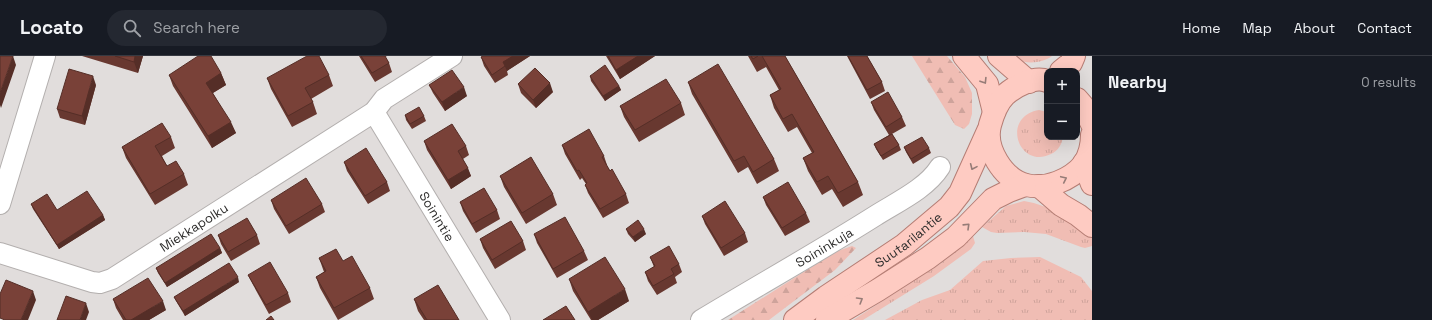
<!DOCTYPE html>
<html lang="en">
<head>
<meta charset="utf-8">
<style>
	body { margin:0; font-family:"Space Grotesk",sans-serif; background:#242831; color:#f1f3f6 }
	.controls { position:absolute; right:12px; top:12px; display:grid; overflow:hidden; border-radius:8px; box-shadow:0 4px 16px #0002 }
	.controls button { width:36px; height:36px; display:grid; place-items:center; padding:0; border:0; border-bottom:1px solid #363941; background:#171b24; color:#f1f3f6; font:20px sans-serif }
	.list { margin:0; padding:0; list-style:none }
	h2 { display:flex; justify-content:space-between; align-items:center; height:52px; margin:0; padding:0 16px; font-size:17px }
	h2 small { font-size:13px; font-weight:400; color:#9ea1a6 }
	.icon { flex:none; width:22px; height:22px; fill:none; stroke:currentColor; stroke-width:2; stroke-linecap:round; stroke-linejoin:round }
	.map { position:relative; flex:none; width:1092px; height:264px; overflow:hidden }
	header { display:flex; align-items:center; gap:24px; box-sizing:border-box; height:56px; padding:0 20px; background:#171b24; border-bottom:1px solid #363941 }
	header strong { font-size:19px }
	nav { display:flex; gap:22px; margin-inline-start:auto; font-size:14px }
	.search { width:280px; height:36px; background:#242831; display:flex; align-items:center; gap:10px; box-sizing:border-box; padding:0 14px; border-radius:22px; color:#9ea1a6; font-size:15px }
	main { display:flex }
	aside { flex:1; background:#171b24 }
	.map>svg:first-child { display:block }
</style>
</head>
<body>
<header>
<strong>Locato</strong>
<div class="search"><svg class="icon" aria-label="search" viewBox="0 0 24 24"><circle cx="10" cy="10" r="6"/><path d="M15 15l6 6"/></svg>Search here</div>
<nav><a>Home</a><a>Map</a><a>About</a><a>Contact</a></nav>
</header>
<main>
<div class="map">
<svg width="1092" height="264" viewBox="0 0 1092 264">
	<defs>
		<pattern id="grass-tufts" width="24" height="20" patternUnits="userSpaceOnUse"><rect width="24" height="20" fill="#f0bdb4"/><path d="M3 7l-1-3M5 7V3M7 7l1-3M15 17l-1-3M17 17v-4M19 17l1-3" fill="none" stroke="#cea39b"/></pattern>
		<pattern id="forest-firs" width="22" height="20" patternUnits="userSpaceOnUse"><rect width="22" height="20" fill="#f0bdb4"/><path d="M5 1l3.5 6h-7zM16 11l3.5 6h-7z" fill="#cea39b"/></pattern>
	</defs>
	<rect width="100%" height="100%" fill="#e1dddc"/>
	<path fill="url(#grass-tufts)" d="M1012 0H1052C1042 8 1021 9 1012 0Z
		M1039 54 1047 56V81H1063C1062 88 1058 95 1051 98 1019 114 1000 61 1039 54Z
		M1024 145C1051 149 1070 165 1092 179V190L1085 192 1081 191 1046 178 1024 176 997 177 991 176 982 171 1006 150Z
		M973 180 975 187 971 193 934 220 863 264H853L940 208 964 189Z
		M1040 201 1081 221 1092 235V264H885L922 244 950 234 983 205 1011 202Z"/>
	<path fill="url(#forest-firs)" d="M912 0H947L965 21 972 37V58L969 68 964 73 955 69Z
		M852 190 856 192 835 214 769 264H728L835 196Z"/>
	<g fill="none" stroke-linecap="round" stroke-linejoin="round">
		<defs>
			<g id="street">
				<path id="s1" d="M374 56 500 264"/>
				<path d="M0 148 45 0"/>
				<path id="s2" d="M0 197 92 226 100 227 112 223 374 56 384 43 452 0"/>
				<path id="s3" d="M701 264C759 229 818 196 875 160 897 146 926 133 940 111"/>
			</g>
			<g id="primary">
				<path d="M964 0 987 28 994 56"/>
				<path d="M999 0 1029 26"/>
				<path d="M1061 15 1071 7 1074 0"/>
				<path d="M1047 25C1034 20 1015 30 1005 39 997 47 993 58 990 69 984 92 1003 123 1026 129 1046 134 1071 124 1084 108 1089 100 1092 88 1092 79"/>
				<path d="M1077 43 1083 50 1092 68"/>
				<path d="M1084 107 1092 128"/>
				<path d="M1039 130 1061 149 1078 159 1092 170"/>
				<path id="s4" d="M795 264 826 241 904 189 949 151 960 137 988 75"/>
				<path d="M827 264 878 234 928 202 956 181 993 143 1009 135 1025 129"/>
			</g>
		</defs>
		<use href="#street" stroke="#b3afae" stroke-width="22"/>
		<use href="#primary" stroke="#b57d74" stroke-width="24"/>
		<use href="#street" stroke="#fff" stroke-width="20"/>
		<use href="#primary" stroke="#fecbc2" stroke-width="22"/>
	</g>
	<path fill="#683830" d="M82 0H143L138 17Z
		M359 0H387L385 1 389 7 392 16 375 26Z
		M483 0H530L507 15 508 19 495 27 484 10 481 1Z
		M606 0H655L620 23Z
		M748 0H785L858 126 863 139 843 151 832 133 822 139 808 115 803 102 812 97 797 71 788 76 774 52 770 39 779 34 766 11 757 16Z
		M847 0H867L882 26 885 35 870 43Z
		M221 17 226 29 213 37 236 77 212 92 173 30 169 19Z
		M329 19 333 30 311 43 313 46 317 58 292 71 271 33 267 22Z
		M590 20 619 30 621 34 605 45 591 25Z
		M688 26 774 103 779 115 757 128 748 111 738 117 692 38Z
		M518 28 553 36 536 52 521 37Z
		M96 29 85 69 60 62 57 53Z
		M429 29 467 40 445 55 433 37Z
		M871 46 902 61 906 70 892 78 899 89 901 94 883 104 876 93 874 88 889 79 874 54Z
		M681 47 685 59 639 86 624 61 620 50Z
		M405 59 424 60 426 65 412 73 406 64Z
		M171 81 175 92 162 100 167 110 184 118 188 129 155 149 126 102 122 91Z
		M424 85 466 90 469 99 463 103 471 120 451 133 427 94Z
		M562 89 604 100 607 109H606L626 138 629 147 603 162 588 137 585 129 586 128 582 122 580 124 565 98Z
		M904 91 929 92 931 97 913 108 906 96Z
		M344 106 387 126 390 135 368 148 347 115Z
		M500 120 553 138 557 149 526 168 504 131Z
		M763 141 806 157 810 166 785 180 766 149Z
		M271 144 322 148 325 156 289 178 274 153Z
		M460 146 497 154 500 163 476 177 463 155Z
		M31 148 57 154 103 159 105 164 59 193 33 153Z
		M702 160 745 177 748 186 724 200 705 168Z
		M626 173 646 178 635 186 628 178Z
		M534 178 584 195 588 204 557 222 537 187Z
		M218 179H257L260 188 231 205 221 188Z
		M480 183 523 185 526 194 495 213 483 192Z
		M220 192 222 197 167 231 158 217 156 212Z
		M650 201 679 208 682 216 675 221 677 227 657 239 648 225 645 216 654 211Z
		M319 202 343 205 370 232 374 243 338 264 320 232 316 221 324 216Z
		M248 219 288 237 291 246 269 258 252 227Z
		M569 223 629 245 598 264H591L573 235Z
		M239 226 185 260 176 245 174 241Z
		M113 243 166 254 149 264H123L116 252Z
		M414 243 459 264H424L418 255Z"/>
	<path fill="#552e27" d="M13 0 16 9 1 52 0 49V37Z
		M135 0H143L138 17 134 6Z
		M513 0H530L507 15 503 6Z
		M638 0H655L620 23 616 14Z
		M221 17 226 29 211 38 206 27Z
		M93 20 96 29 85 69 82 60Z
		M550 27 553 36 536 52 533 44Z
		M619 30 621 34 605 45 603 40Z
		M464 31 467 40 445 55 442 46Z
		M231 66 236 77 212 92 208 80Z
		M468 112 471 120 451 133 448 124Z
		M103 159 105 164 59 193 57 189Z
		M644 173 646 178 635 186 633 181Z
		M220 192 222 197 167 231 165 227Z
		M238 221 239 226 185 260 183 255Z
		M625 233 629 245 598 264H592L588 256Z
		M33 235 36 244 28 264H21Z
		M163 245 166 254 149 264H131Z
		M86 247 89 256 86 264H80Z"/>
	<path fill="#794138" stroke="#552e27" d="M0 0H13L0 37Z
		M115 0H135L134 6Z
		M198 0H211L221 17 206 27 231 66 208 80 169 19Z
		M307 0H319L329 19 305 32 313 46 288 60 267 22Z
		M361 0H385L389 7 372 17Z
		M483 0H513L503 6 505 10 492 19 481 1Z
		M608 0H638L616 14Z
		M751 0H758L753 3Z
		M762 0H785L858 126 838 137 828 120 817 126 803 102 814 96 792 58 783 63 770 39 781 33Z
		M848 0H867L882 26 867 34Z
		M718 8 774 103 753 116 744 100 734 105 688 26Z
		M605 9 619 30 603 40 590 20Z
		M535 12 550 27 533 44 518 28Z
		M69 13 93 20 82 60 57 53Z
		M452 14 464 31 442 46 429 29Z
		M666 23 681 47 635 74 620 50Z
		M888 36 902 61 886 71 871 46Z
		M419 51 424 60 410 68 405 59Z
		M162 67 171 81 155 90 167 110 176 105 184 118 150 138 122 91Z
		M452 68 466 90 458 95 468 112 448 124 424 85Z
		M589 73 604 100 602 101 610 115 612 113 626 138 600 153 585 129 587 127 579 114 577 115 562 89Z
		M892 78 899 89 881 100 874 88Z
		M922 81 929 92 911 103 904 91Z
		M366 92 387 126 365 140 344 106Z
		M531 101 553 138 522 157 500 120Z
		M306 122 322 148 286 170 271 144Z
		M788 126 806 157 782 172 763 141Z
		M484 132 497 154 472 168 460 146Z
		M87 135 103 159 57 189 31 148 47 138 57 154Z
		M725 145 745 177 721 192 702 160Z
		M565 161 584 195 553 213 534 178Z
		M247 162 257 179 228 196 218 179Z
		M638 164 644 173 633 181 626 173Z
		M511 165 523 185 492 204 480 183Z
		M211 178 220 192 165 227 156 212Z
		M669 190 679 208 671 213 674 218 653 230 645 216 655 210 650 201Z
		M336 193 343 205 352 200 370 232 334 252 316 221 326 215 319 202Z
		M605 201 625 233 588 256 569 223Z
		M270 206 288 237 266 249 248 219Z
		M229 207 238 221 183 255 174 241Z
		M148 222 163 245 131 264H126L113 243Z
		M6 224 33 235 21 264H5L0 262V238Z
		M438 229 459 264H427L414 243Z
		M66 240 86 247 80 264H57Z
		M566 250 575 264H543Z
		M271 260 274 264H266Z"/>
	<defs><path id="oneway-chevron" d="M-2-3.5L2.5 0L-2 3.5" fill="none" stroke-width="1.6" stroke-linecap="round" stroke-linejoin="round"/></defs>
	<g stroke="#967c77">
		<use href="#oneway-chevron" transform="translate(984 25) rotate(58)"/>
		<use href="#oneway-chevron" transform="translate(973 111) rotate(114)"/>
		<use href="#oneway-chevron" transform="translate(1064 123) rotate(-25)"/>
		<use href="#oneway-chevron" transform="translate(967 170) rotate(-44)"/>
		<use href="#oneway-chevron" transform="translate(860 244) rotate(-31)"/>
	</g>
	<g text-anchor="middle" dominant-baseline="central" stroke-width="4" stroke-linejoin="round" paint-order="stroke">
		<g font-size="13" fill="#2e2d2c" stroke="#fff">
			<text stroke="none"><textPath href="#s1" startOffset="122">Soinintie</textPath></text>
			<text stroke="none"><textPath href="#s2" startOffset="214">Miekkapolku</textPath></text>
			<text stroke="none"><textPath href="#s4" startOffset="139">Suutarilantie</textPath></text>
			<text stroke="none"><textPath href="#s3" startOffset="143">Soininkuja</textPath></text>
		</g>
	</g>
</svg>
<div class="controls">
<button>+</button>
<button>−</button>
</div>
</div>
<aside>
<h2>Nearby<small>0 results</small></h2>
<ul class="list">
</ul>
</aside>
</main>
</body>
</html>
